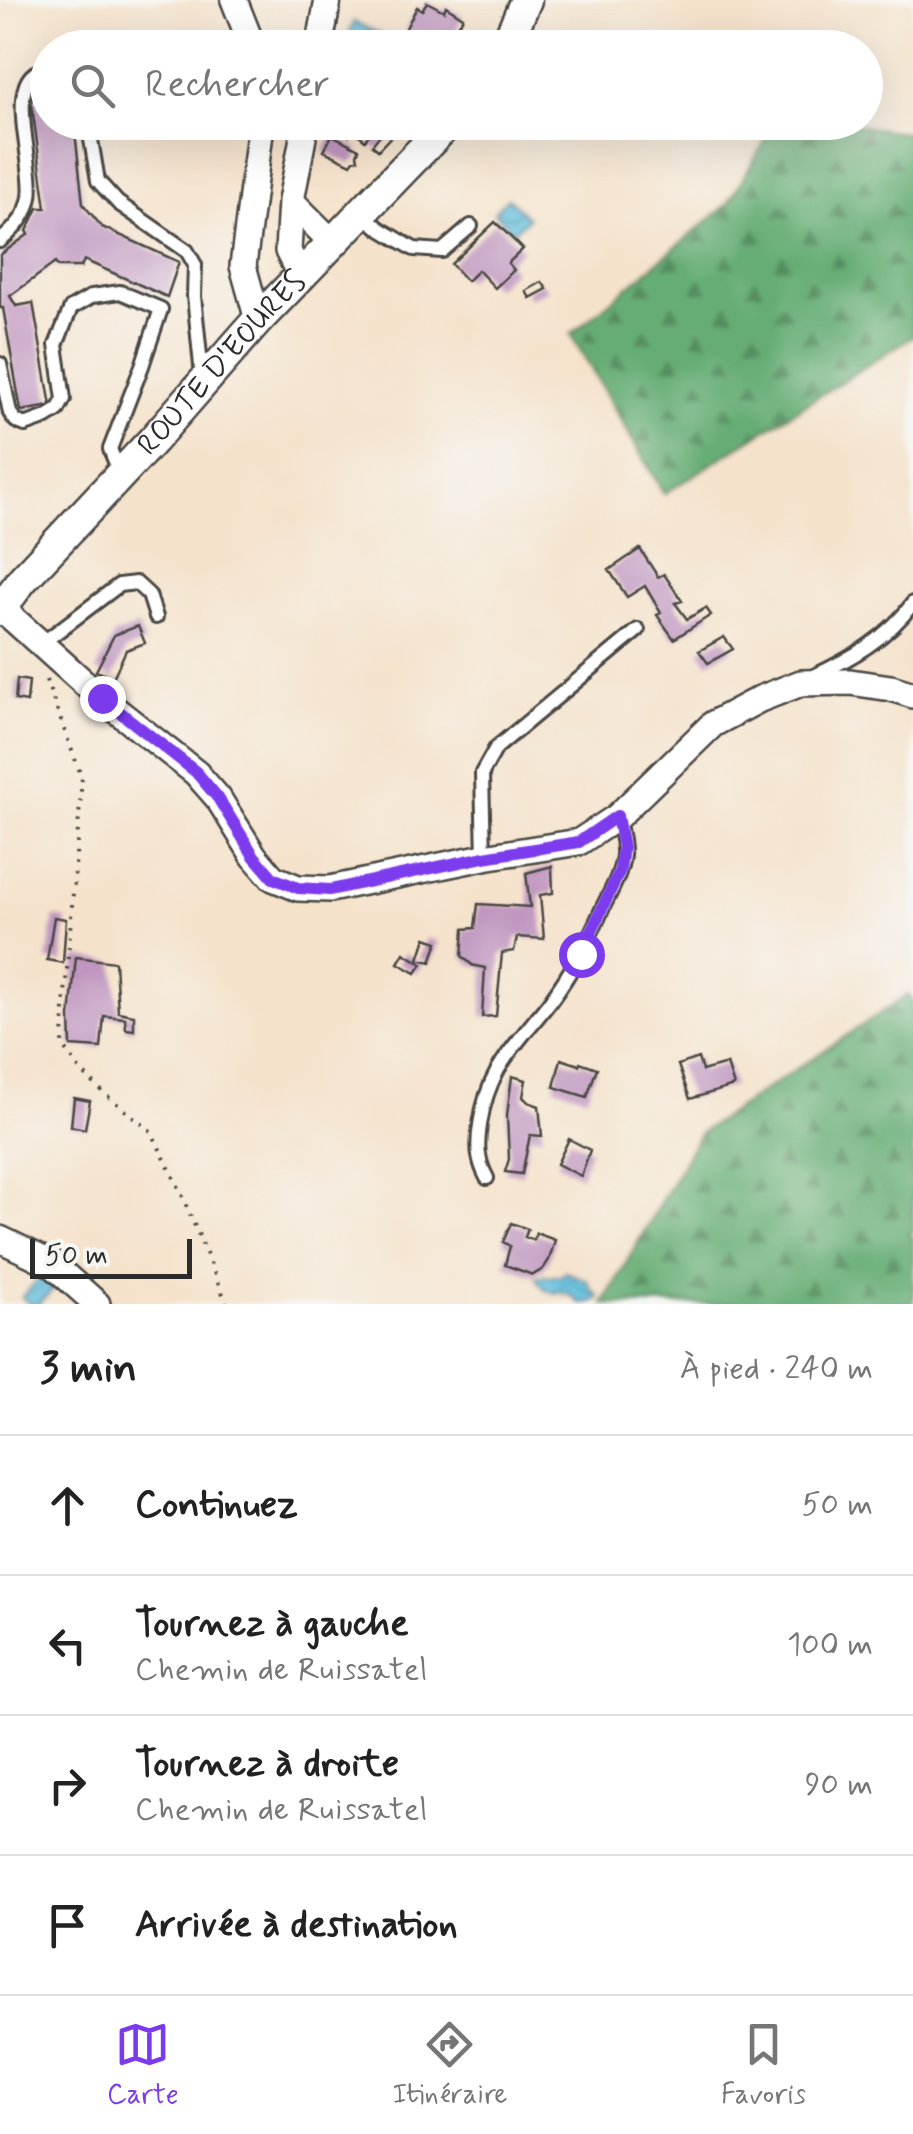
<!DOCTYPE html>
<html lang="fr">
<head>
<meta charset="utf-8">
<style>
	body { margin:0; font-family:Mynerve,sans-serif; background:#f6f6f6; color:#222 }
	.scale { position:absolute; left:30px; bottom:25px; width:162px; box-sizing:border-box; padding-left:10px; border:5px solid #2b2b2b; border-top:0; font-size:28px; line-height:35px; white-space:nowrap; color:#2b2b2b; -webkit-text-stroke:8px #f6f6f2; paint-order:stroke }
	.stop { position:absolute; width:30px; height:30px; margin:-22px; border:8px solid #7c3aed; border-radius:50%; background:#fff }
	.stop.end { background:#7c3aed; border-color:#fff; box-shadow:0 2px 10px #0008 }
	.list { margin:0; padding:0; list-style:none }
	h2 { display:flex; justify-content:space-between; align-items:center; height:130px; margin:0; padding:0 40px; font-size:42px }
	h2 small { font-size:32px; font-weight:400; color:#767676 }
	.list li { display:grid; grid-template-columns:65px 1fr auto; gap:30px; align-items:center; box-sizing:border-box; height:140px; padding:0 40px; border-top:2px solid #e0e0e0 }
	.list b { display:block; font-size:38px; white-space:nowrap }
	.list p { margin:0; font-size:32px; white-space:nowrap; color:#767676 }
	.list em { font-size:32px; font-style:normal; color:#767676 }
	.icon { flex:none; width:55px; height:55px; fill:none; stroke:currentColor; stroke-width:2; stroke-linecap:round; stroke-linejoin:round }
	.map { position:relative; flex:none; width:913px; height:1304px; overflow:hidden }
	.search { position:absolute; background:#fff; box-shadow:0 10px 40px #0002; left:30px; right:30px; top:30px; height:110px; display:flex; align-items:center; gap:25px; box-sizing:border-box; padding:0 35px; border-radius:55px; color:#767676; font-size:38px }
	.sheet { height:690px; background:#fff }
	nav { display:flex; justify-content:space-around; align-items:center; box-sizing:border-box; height:140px; border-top:2px solid #e0e0e0; background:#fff; font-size:28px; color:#767676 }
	nav a { display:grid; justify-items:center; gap:5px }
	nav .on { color:#7c3aed }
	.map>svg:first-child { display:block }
</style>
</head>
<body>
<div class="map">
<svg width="913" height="1304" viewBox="0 0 913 1304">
	<defs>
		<pattern id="forest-firs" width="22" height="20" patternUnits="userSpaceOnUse" patternTransform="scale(2.5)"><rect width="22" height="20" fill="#66ad74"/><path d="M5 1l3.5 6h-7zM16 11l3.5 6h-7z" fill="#548d5f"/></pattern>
		<pattern id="water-waves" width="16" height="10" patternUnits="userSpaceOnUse" patternTransform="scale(2.5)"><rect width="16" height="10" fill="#60bede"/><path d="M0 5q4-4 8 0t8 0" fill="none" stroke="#4f9bb4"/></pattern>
	</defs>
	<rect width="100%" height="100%" fill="#f6f6f2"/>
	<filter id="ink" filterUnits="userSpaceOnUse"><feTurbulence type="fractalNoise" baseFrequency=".01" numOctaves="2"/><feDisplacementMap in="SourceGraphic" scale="20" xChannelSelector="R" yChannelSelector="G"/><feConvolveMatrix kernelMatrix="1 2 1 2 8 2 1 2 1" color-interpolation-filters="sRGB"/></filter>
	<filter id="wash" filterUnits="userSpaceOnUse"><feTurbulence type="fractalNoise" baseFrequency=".0048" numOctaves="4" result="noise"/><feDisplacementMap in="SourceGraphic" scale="40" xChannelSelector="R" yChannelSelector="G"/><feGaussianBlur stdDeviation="2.25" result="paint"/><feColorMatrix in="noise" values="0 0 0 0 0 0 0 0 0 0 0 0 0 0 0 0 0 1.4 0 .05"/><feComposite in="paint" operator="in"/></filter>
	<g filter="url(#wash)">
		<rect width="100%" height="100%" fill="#f5e2cb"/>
		<path fill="url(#forest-firs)" stroke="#486c50" stroke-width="2.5" d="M776 122 844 123 913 134V336L664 494 571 334 728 204Z
			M908 995 913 1002V1230L909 1233 913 1237V1304H603L700 1133Z"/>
		<path fill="url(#water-waves)" stroke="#467484" stroke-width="2.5" d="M354 22 382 35 377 46 349 34Z
			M508 198 528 218 513 232 494 212Z
			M47 1270 63 1280 38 1304H30L22 1297Z
			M565 1272 587 1280 592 1291 599 1296 595 1301 580 1303 568 1293C553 1294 544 1292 536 1278L541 1276H561Z"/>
		<g id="blocks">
			<path fill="#c096c0" d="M427 2 444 11 446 6 463 17 446 48H421L417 45 420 41 405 30 417 7 422 10Z
				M48 98V122H74L83 204 102 227 179 262 167 297 84 260 81 267H58L55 263 10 296 16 306 33 303 51 406 21 411 3 308H0V255L29 234 27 231 38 208H46L31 99Z
				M339 122H379L365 140 353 130 349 136 336 127Z
				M390 122H397L401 126 378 150 372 145Z
				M332 135 359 149 357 154 358 159 354 160 351 164 324 151Z
				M495 222 523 249 508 263 514 270 495 288 478 270 467 281 451 264Z
				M542 282 547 289 530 298 526 291Z
				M640 549 658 577 664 574 682 601 675 603 687 619 706 608 711 615 674 639 657 615 661 613 645 586 627 597 609 570Z
				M138 626 145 643 126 650 113 678 96 671 114 635Z
				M724 637 733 649 708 663 699 651Z
				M17 679 29 681 27 702 15 700Z
				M552 866 553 893 540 895 544 939 517 937 514 951 502 953 496 1016 482 1017 485 968 472 965 462 956 464 929 475 928 478 904 530 907 526 873Z
				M54 917 66 919 63 963 47 960Z
				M426 938 438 942 431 962 419 959Z
				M404 953 422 964 416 973 398 963Z
				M76 957 115 962 118 1012 134 1015V1030L126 1029 125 1018 104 1016 101 1048 71 1046 70 1017Z
				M698 1058 702 1071 727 1064 734 1086 690 1099 678 1065Z
				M561 1059 579 1065 580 1062 597 1068 587 1097 554 1087Z
				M512 1076 526 1080 523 1097 528 1102 539 1106 542 1136 530 1135 522 1174 505 1172 509 1159 507 1115Z
				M74 1098 90 1101 85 1129 71 1126Z
				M569 1139 590 1150 581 1176 557 1164Z
				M511 1223 528 1229 525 1237 534 1240 536 1233 555 1240 549 1260 543 1269 533 1275 505 1265 510 1246 503 1242Z"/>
		</g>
	</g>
	<g filter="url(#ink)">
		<use href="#blocks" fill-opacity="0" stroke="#494643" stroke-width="2.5"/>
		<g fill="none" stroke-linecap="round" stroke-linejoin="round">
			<defs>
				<path id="service" d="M88 122 98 181 118 203 187 251 195 265 194 296 202 376
					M362 213 379 228 414 249 442 251 471 226
					M0 241C14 230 27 216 30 197 36 163 0 72 48 69
					M0 364 10 413 16 421 25 425 47 417 58 410 64 399 56 345 71 308 92 296 120 292 161 309 142 366 110 449 119 471
					M41 644 119 585 136 583 149 595 156 617
					M812 677C850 659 888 638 913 603
					M484 857 482 773 496 748 638 630
					M487 1178C477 1160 477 1145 480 1125 488 1066 517 1045 551 1000 573 970 589 939 604 905 612 889 621 873 623 855 624 842 620 829 617 817"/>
				<path id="minor" d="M234 0 253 48
					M319 48 328 0
					M291 201 333 243
					M301 277 288 251 291 201 306 122
					M258 320 243 266 260 133 259 122
					M1 608 102 699 196 773 218 798 254 856 273 878 298 888 330 889 484 857 579 842 617 817 713 724 760 699 801 683 850 682 891 688 913 695
					M0 1239 52 1264 97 1304"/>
				<g id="tertiary">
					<path d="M505 48 526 0"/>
					<path id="s1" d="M0 610 22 580 153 440 258 320 449 122"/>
				</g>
			</defs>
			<use href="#service" stroke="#494643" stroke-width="18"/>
			<use href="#minor" stroke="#494643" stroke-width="30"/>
			<use href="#tertiary" stroke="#494643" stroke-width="35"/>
			<path stroke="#494643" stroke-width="4" stroke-dasharray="2.5 8" stroke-linecap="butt" d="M46 680 82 778 64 1007 63 1045 79 1069 106 1095 151 1131 180 1190 227 1304"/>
			<use href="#service" stroke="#fff" stroke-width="12"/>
			<use href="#minor" stroke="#fff" stroke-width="25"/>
			<use href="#tertiary" stroke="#fff" stroke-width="30"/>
		</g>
	</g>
	<g fill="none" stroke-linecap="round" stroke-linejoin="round" filter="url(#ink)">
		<path stroke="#7c3aed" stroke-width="12" d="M102 698 196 772 218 798 254 856 273 878 298 888 330 890 484 857 579 842 617 816 623 847 620 870 581 954"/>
	</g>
	<g text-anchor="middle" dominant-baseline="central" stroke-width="10" stroke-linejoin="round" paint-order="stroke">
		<g font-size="30" fill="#2b2b2b" stroke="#f6f6f2">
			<text stroke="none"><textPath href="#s1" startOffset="332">ROUTE D'EOURES</textPath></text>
		</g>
	</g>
</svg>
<div class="scale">50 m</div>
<div class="stop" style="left:581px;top:954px"></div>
<div class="stop end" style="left:102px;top:698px"></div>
<div class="search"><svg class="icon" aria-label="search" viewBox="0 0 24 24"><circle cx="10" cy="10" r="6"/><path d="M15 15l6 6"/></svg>Rechercher</div>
</div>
<section class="sheet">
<h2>3 min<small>À pied · 240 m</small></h2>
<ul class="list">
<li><svg class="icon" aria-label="ahead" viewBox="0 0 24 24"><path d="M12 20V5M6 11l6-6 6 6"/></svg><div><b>Continuez</b></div><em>50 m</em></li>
<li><svg class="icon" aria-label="left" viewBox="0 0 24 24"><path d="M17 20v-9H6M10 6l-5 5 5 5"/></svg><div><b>Tournez à gauche</b><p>Chemin de Ruissatel</p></div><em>100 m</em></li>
<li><svg class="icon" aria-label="right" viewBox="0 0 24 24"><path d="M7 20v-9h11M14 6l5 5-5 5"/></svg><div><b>Tournez à droite</b><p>Chemin de Ruissatel</p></div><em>90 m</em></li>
<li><svg class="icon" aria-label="arrive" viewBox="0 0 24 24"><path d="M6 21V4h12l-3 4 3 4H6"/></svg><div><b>Arrivée à destination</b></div></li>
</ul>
</section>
<nav>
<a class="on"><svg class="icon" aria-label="map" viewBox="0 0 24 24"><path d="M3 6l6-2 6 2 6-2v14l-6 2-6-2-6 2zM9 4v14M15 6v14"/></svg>Carte</a>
<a><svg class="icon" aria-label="directions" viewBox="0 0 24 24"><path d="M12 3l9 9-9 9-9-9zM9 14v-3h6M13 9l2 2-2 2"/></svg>Itinéraire</a>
<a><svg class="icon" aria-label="saved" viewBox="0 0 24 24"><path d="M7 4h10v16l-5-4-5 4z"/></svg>Favoris</a>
</nav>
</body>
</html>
